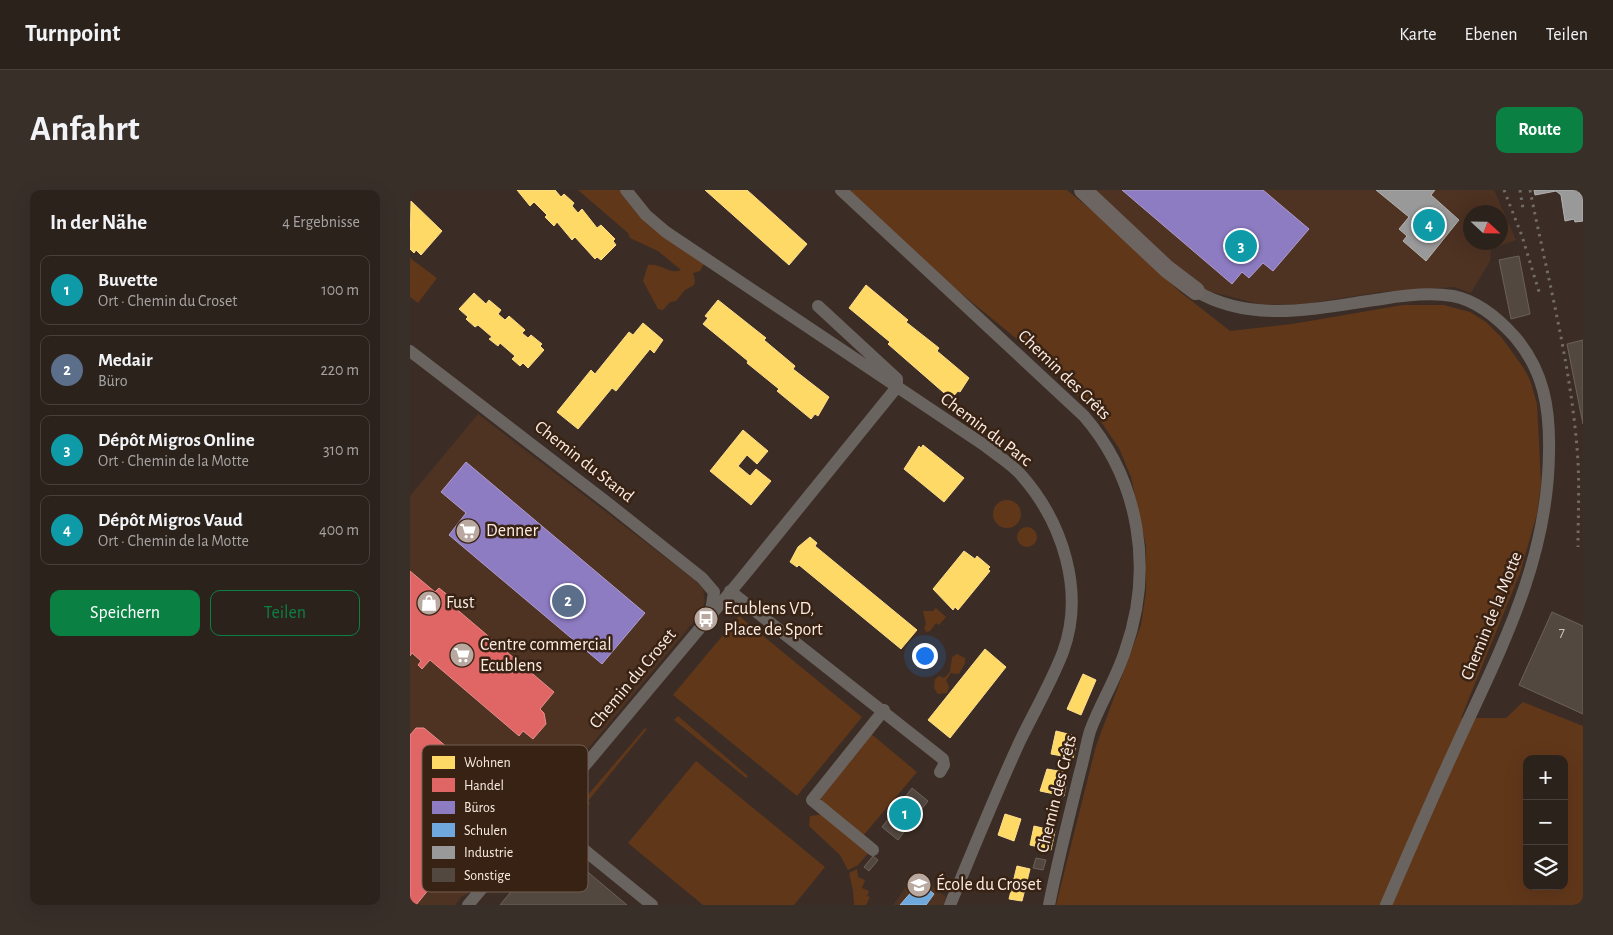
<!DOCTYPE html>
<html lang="de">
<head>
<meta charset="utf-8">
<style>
	body { margin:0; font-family:"Alegreya Sans",sans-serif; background:#382f29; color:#f1f3f6 }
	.controls { position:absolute; right:15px; bottom:15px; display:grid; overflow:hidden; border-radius:10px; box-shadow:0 5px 20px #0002 }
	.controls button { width:45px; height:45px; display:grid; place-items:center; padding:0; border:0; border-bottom:1px solid #483f3b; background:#2c221c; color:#f1f3f6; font:25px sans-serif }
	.compass { position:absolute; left:1053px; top:15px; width:45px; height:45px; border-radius:50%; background:#2c221c; box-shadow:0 5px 20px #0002; rotate:112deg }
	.you { position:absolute; left:514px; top:465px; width:18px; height:18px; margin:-12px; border:4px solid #fff; border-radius:50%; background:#1a73e8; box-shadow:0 0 0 8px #1a73e833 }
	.badge { display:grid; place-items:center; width:32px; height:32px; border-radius:50%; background:#0b8043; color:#fff; font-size:16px; font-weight:700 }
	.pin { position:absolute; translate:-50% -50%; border:2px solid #fff; box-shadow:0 1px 5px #0006 }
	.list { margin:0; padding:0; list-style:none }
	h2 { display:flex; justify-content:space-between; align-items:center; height:65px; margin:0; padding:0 20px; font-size:21px }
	h2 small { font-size:16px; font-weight:400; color:#a6a4a3 }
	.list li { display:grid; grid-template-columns:32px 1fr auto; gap:15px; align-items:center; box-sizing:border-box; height:70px; margin:0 10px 10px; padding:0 10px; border:1px solid #483f3b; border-radius:10px }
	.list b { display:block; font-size:19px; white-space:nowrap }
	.list p { margin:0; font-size:16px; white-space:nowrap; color:#a6a4a3 }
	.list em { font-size:16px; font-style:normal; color:#a6a4a3 }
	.actions { display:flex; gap:10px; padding:15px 20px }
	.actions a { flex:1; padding:11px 0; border:1px solid #0b8043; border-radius:10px; text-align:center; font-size:18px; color:#0b8043 }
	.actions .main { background:#0b8043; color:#fff }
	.icon { flex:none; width:28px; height:28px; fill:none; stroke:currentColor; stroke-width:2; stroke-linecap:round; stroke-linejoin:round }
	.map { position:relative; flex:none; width:1173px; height:715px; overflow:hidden; border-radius:10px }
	header { display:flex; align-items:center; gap:30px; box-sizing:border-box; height:70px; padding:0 25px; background:#2c221c; border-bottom:1px solid #483f3b }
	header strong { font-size:24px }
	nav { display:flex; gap:28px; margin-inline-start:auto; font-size:18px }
	.intro { display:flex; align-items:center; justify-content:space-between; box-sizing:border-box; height:120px; padding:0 30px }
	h1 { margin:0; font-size:35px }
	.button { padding:12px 22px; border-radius:10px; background:#0b8043; color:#fff; font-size:18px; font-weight:700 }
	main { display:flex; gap:30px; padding:0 30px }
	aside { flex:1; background:#2c221c; border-radius:10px; box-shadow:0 5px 20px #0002 }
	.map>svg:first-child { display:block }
</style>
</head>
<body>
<header>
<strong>Turnpoint</strong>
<nav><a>Karte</a><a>Ebenen</a><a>Teilen</a></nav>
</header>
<div class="intro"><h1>Anfahrt</h1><a class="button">Route</a></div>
<main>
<aside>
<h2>In der Nähe<small>4 Ergebnisse</small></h2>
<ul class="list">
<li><span class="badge" style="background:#0f9aa8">1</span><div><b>Buvette</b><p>Ort · Chemin du Croset</p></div><em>100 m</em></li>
<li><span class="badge" style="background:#5c6f8a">2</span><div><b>Medair</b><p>Büro</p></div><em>220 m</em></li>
<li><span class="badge" style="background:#0f9aa8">3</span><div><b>Dépôt Migros Online</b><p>Ort · Chemin de la Motte</p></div><em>310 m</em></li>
<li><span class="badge" style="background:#0f9aa8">4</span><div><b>Dépôt Migros Vaud</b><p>Ort · Chemin de la Motte</p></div><em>400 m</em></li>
</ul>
<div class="actions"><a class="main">Speichern</a><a>Teilen</a></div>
</aside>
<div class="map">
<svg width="1173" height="715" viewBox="0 0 1173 715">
	<rect width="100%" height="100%" fill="#3b2d25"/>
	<path fill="#4e3222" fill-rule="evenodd" d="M681 0H1084L1106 50 1081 59 1080 71 1061 103 1044 97 971 102 894 114 853 115 798 101 778 89ZM1060 22H1090V52H1060Z
		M68 224 285 390 293 399 295 412 291 423 56 705 52 706 45 715H0V306Z
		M506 683 536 707 533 715H483Z"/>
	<path fill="#61371a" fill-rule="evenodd" d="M168 0H216L296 70 290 81 283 83 285 90 284 95 275 100 266 111 260 112 253 120 248 119 233 91 238 75C251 73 260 85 271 80L248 61 220 48 218 43Z
		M437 0H657L697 33 769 101 820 141 882 134 993 115H1034L1060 122 1076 132 1092 148 1113 177 1120 190 1127 214 1131 293 1127 324 1110 383 1051 528H1096L1113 512 1173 536V715H646L686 556 731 435 736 402V356L721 287 709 258 687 226 642 178 513 72ZM1117 569H1154V696H1117Z
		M0 68 27 88 8 113 0 107Z
		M583 324a14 14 0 1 1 28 0a14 14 0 1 1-28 0Z
		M607 347a10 10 0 1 1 20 0a10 10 0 1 1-20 0Z
		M526 418 536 427 529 435 526 433 520 441 516 442 514 438 516 434 513 421H523Z
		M329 426 452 527 387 606 263 505Z
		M547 464 555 468V473L549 484 541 483 536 490 539 497 537 503 528 504 524 498 525 489 529 486 534 488 540 482 542 467Z
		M268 526 338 586 336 588 264 530Z
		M235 538 237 539 178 611 180 613 170 624 165 620Z
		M460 543 507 582 452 647 409 611Z
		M286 571 415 677 384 715H293L218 653Z
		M415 624 460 661 448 675 438 680 430 665 399 636 400 626Z
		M447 679 448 687 455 690 452 698 459 701 457 706 460 707 456 715H444L443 700 439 683Z"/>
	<path fill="#ffd966" stroke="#fede8b" d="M107 0H145L151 7 154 4 164 13 162 16 168 23 172 19 187 38 191 35 205 49 203 51 206 55 191 70 187 67 185 69 165 47 162 50 147 32 144 36 135 27 137 25 124 12 120 16Z
		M295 0H337L397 54 379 75Z
		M1 11 32 41 11 65 6 60 4 63 0 59Z
		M456 95 498 130 496 132 529 158 527 161 559 188 550 202 548 201 541 209 478 154 480 152 439 118Z
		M64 103 76 114 79 110 91 120 88 124 95 130 99 126 115 140 112 143 118 148 121 145 132 154 130 156 134 160 118 178 113 173 110 176 102 169 105 166 90 153 88 156 79 149 82 147 68 135 65 137 56 129 58 127 49 119Z
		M308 110 356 148 354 150 385 176 383 179 419 207 408 226 405 224 401 229 367 201 369 199 337 173 338 171 293 134 298 128 295 126Z
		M233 133 253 150 244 163 240 159 206 201 202 198 168 239 147 222 181 180 185 184 219 142 223 145Z
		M333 240 358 261 347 274 337 265 328 276 340 286 346 279 361 291 341 315 300 281Z
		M513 255 554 288 534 312 494 279 509 256 511 258Z
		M400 347 407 353 405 356 507 440 491 459 389 375 387 377 380 372 388 357Z
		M554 361 565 369 567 366 580 377 578 379 580 381 548 420 545 417 543 420 523 399Z
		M575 459 596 477 540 548 518 530Z
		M673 484 686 490 671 525 657 519Z
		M646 541 662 545 660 554 666 555 663 568 641 564Z
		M637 579 654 582 652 588 657 589 654 606 630 601Z
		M595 624 611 629 604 651 588 645Z
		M624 636 645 641 641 660 620 655Z
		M607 676 620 679 612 711 599 709Z"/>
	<path fill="#e06666" stroke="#e88e8b" d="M0 381 25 402 29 398 40 407 37 411 144 502 130 519 134 523 136 534 123 549 113 541 109 546 20 470 12 479 8 475 11 471 2 463 0 466Z
		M6 538H14L96 606 56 653V665L43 681 33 682 6 715H0V545Z"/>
	<path fill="#8e7cc3" stroke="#af9dcc" d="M712 0H853L899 39 863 81 853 73 839 88 832 82 822 94Z
		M56 272 235 423 192 474 39 345 56 323 31 302Z"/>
	<path fill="#6fa8dc" stroke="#99bcde" d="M510 692 524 704 516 715H490Z"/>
	<path fill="#999" stroke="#b6b2af" d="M966 0H1025L1021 5 1049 30 1016 71 993 51 997 46 989 39 999 27Z
		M1124 0H1169L1170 5 1173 4V31L1165 32 1164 29 1155 31 1151 5 1146 1 1125 5Z"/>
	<path fill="#534840" stroke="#6c615a" d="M1109 66 1120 124 1101 129 1089 70Z
		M1173 150V234L1157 154Z
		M1142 422 1173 436V524L1109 495Z
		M502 598 518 611 488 650 472 637Z
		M142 652 217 715H90Z
		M463 666 468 670 459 681 454 677Z
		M626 668 636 670 633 680 623 678Z"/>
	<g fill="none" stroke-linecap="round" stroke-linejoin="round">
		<path stroke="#6a6460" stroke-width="12" d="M216 0 236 25 256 42 574 255C586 265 602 274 612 286 653 333 675 402 653 462 641 493 624 522 610 551 585 605 563 660 540 715
			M431 0 674 226C730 291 744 380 715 461 706 489 690 514 680 541 676 555 674 568 670 582 659 626 648 670 639 715
			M786 101C843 135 911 117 972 109 995 105 1019 102 1043 106 1068 111 1088 128 1105 147 1134 181 1140 219 1139 262 1138 374 1088 464 1043 563 1020 613 998 664 976 715
			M0 161 199 314 292 388 304 402 301 421
			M320 401 533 569 534 575 530 582
			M141 633 242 715
			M463 660 402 610 474 520
			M58 715 332 388 487 197V189L408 116"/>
		<path stroke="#6d6561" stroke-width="18" d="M673 0 757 79 786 101"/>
		<path stroke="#726c68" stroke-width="3" stroke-dasharray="2.5 5" stroke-linecap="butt" d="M1094 0 1112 46 1130 105
			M1110 0 1113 19
			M1120 0C1137 85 1160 171 1167 258 1170 291 1168 324 1168 357"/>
	</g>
	<defs>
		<symbol id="supermarket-disc" viewBox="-11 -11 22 22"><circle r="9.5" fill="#b8a8a0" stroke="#382213"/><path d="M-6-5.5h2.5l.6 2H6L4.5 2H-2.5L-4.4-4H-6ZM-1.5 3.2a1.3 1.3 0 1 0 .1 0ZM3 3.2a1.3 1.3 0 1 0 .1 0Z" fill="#fff"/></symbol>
		<symbol id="shop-disc" viewBox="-11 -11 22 22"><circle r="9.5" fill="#b8a8a0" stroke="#382213"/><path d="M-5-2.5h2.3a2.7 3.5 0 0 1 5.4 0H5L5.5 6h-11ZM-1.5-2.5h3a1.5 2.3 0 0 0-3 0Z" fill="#fff"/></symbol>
		<symbol id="bus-disc" viewBox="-11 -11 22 22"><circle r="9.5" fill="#b8a8a0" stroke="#382213"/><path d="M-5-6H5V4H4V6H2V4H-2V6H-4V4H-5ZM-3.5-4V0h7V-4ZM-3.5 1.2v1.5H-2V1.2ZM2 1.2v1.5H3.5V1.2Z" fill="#fff"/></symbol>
		<symbol id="school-disc" viewBox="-11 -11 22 22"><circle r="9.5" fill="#b8a8a0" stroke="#382213"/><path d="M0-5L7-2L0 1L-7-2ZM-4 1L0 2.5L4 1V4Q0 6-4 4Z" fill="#fff"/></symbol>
	</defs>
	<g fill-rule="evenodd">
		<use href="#supermarket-disc" x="44" y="327" width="28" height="28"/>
		<use href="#shop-disc" x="5" y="399" width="28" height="28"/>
		<use href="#bus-disc" x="282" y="415" width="28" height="28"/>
		<use href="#supermarket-disc" x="38" y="451" width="28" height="28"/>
		<use href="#school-disc" x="495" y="681" width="28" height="28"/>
	</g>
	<g text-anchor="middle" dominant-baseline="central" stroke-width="5" stroke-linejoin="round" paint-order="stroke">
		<g font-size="15" fill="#d1c2ba">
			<text x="1152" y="442">7</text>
		</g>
		<g font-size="18" fill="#fbebe2" stroke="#382213">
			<text transform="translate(654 185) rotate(44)">Chemin des Crêts</text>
			<text transform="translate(576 240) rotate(37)">Chemin du Parc</text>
			<text transform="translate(174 272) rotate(38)">Chemin du Stand</text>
			<text transform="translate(1082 426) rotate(-68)">Chemin de la Motte</text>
			<text transform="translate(223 489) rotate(-50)">Chemin du Croset</text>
			<text transform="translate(647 604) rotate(-76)">Chemin des Crêts</text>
		</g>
		<g font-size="18" fill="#fbebe2" stroke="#382213" text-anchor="start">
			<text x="76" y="341">Denner</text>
			<text x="36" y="413">Fust</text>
			<text x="314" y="419">Ecublens VD,<tspan x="314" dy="21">Place de Sport</tspan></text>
			<text x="70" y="455">Centre commercial<tspan x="70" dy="21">Ecublens</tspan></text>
			<text x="526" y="695">École du Croset</text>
		</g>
	</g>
	<rect x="12" y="555" width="166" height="147" rx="8" fill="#382213" stroke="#725e51" stroke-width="1"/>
	<rect x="22" y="566" width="23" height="13" fill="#ffd966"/>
	<rect x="22" y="588" width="23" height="14" fill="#e06666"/>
	<rect x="22" y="611" width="23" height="13" fill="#8e7cc3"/>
	<rect x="22" y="633" width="23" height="14" fill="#6fa8dc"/>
	<rect x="22" y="656" width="23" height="13" fill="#999"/>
	<rect x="22" y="678" width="23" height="14" fill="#534840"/>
	<g font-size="14" fill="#fbebe2">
		<text x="54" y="577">Wohnen</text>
		<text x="54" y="600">Handel</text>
		<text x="54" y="622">Büros</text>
		<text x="54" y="645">Schulen</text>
		<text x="54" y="667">Industrie</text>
		<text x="54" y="690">Sonstige</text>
	</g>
</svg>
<div class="controls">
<button>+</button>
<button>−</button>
<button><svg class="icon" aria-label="layers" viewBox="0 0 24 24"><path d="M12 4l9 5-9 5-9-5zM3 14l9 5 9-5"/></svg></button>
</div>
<svg class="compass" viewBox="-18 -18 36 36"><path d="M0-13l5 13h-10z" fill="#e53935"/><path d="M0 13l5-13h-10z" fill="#a6a4a3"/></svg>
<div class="you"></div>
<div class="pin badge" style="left:495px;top:624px;background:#0f9aa8">1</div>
<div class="pin badge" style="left:158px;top:411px;background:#5c6f8a">2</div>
<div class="pin badge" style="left:831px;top:56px;background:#0f9aa8">3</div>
<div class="pin badge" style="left:1019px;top:35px;background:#0f9aa8">4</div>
</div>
</main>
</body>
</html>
